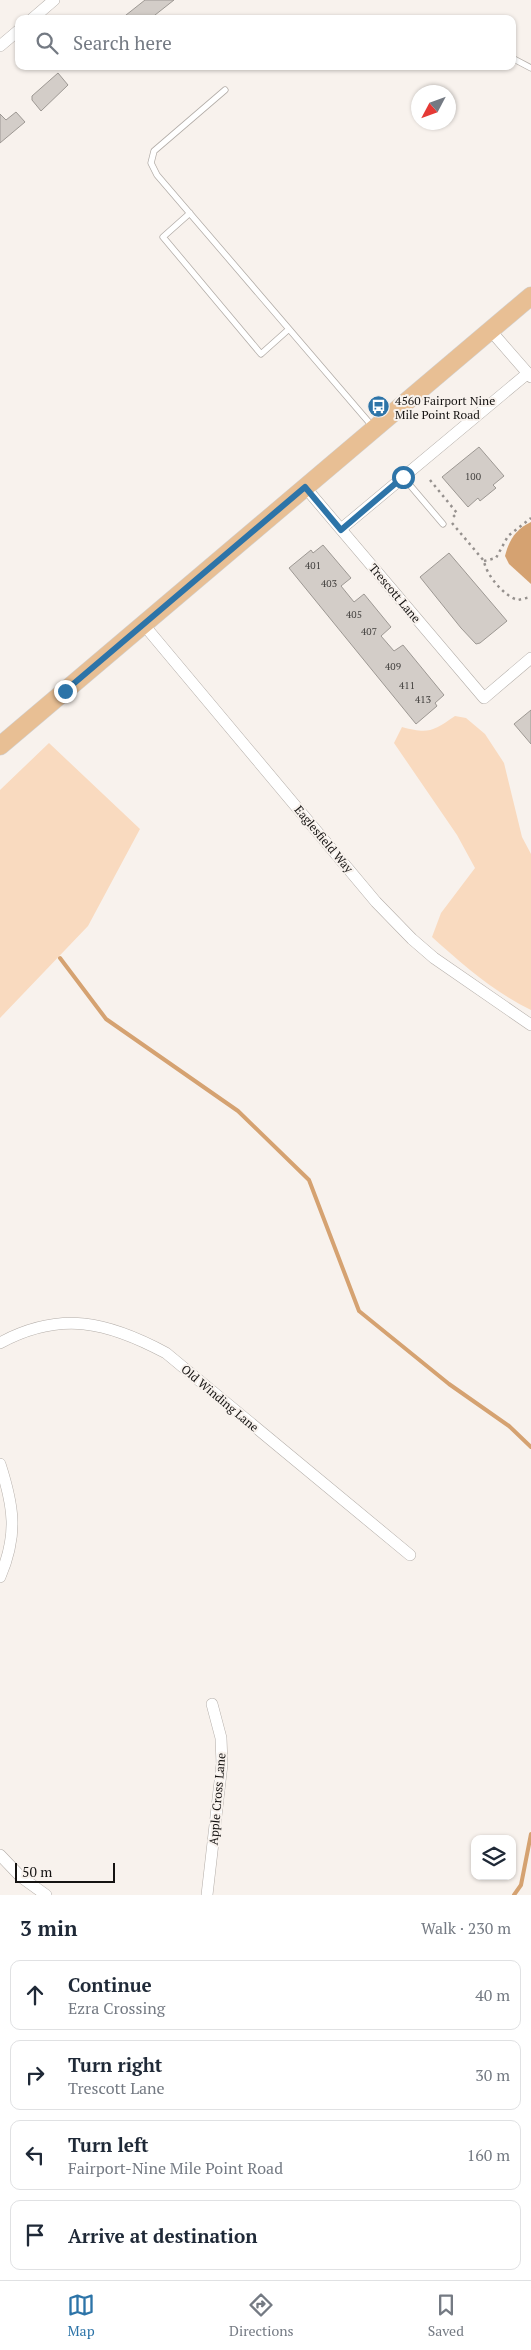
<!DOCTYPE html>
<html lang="en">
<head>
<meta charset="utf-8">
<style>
	body { margin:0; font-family:"PT Serif",serif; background:#f2f2f3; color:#1f2937 }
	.controls { position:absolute; right:15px; bottom:15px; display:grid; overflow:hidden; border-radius:10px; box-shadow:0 1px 4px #0004 }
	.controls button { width:45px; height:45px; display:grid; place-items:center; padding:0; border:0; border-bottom:1px solid #e0e1e3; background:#fff; color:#1f2937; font:25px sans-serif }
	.compass { position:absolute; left:411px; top:85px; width:45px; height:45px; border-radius:50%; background:#fff; box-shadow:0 1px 4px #0004; rotate:229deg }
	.scale { position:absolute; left:15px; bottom:12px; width:100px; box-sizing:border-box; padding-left:5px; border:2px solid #151312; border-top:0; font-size:14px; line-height:18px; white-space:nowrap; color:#151312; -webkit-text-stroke:4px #f8f2ed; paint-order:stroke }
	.stop { position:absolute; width:15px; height:15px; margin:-11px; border:4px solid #2d74a8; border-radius:50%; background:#fff }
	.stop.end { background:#2d74a8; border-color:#fff; box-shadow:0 1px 5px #0008 }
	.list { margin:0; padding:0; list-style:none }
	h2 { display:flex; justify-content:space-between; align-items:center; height:65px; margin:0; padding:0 20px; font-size:21px }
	h2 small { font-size:16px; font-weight:400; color:#747a83 }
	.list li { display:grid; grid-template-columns:32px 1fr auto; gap:15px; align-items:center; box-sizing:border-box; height:70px; margin:0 10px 10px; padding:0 10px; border:1px solid #e0e1e3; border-radius:10px }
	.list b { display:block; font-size:19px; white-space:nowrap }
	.list p { margin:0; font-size:16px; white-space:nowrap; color:#747a83 }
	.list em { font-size:16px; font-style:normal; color:#747a83 }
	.icon { flex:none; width:28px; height:28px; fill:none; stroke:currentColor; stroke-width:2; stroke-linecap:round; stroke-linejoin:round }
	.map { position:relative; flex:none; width:531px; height:1895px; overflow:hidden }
	.search { position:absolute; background:#fff; box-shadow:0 1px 4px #0004; left:15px; right:15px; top:15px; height:55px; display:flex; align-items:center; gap:12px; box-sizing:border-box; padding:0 18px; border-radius:10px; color:#747a83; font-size:19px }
	.sheet { height:385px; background:#fff }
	nav { display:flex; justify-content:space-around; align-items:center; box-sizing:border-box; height:70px; border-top:1px solid #e0e1e3; background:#fff; font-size:14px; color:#747a83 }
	nav a { display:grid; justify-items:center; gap:2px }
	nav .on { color:#2d74a8 }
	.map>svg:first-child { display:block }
</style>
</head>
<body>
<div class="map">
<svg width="531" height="1895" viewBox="0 0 531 1895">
	<rect width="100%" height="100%" fill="#f8f2ed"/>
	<path fill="#f9dabf" d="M455 716 466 718 485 734 504 763 522 837 531 854V1010C494 992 462 964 432 937L441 913 475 868 457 835 394 743 402 727C428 734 432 732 455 716Z
		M49 743 140 829 88 926 0 1018V790Z"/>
	<path fill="#d5a271" d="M531 522V584L509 564 505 556C509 540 516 529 531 522Z"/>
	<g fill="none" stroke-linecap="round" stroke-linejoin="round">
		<path stroke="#d5a271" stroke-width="4" d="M60 958 106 1019 238 1111 309 1180 359 1311 449 1384 509 1426 531 1447
			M514 1895 521 1885 531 1834"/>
	</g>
	<path fill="#d3cdc8" stroke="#9d9893" d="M145 0H174L150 19H121Z
		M58 73 68 85 41 111 32 100V96Z
		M16 112 25 122 0 143V114L6 120Z
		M479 447 504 476 493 485 496 488 480 501 478 498 468 507 442 477Z
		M323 545 351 578 341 586 354 602 364 594 391 627 381 636 394 651 403 645 444 695 435 703 437 706 416 724 289 568 311 550 313 553Z
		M449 553 507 621 480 643 476 644 461 628 420 577Z
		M531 710V744L514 724Z"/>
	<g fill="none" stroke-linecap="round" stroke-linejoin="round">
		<defs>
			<path id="service" d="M512 58 531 68
				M225 90 154 151 151 163 157 175 373 427
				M190 213 163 237 261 354 289 329
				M403 477 443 524"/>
			<path id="minor" d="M32 19 54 0
				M0 46 19 30
				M491 331 531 377
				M305 487 484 698 531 658
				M341 529 528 373
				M144 625 376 902 412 939 434 958 531 1025
				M0 1343C61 1310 108 1322 166 1353L410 1555
				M0 1464C14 1507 18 1535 0 1577
				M0 1855 21 1877 46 1895
				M207 1895 222 1764 221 1738 212 1704"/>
			<path id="primary" d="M0 746 531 296"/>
		</defs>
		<use href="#service" stroke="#b3ada8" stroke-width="7"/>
		<use href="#minor" stroke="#b3ada8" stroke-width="12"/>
		<use href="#primary" stroke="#d0d0d0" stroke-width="19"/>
		<path stroke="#96918e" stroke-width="2.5" stroke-dasharray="2.5 4" stroke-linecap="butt" d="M430 480 457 513 451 519
			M452 523 484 561C486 575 505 597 518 600L531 597
			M484 561 496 558 508 536 531 518"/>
		<use href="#service" stroke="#fff" stroke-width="5.5"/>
		<use href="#minor" stroke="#fff" stroke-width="11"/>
		<use href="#primary" stroke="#e8bf94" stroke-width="18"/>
	</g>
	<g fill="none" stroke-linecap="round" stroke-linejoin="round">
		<path stroke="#2d74a8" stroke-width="6" d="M65 691 305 487 341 530 403 477"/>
	</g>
	<defs>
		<symbol id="bus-disc" viewBox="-11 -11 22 22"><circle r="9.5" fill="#2d74a8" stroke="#f8f2ed"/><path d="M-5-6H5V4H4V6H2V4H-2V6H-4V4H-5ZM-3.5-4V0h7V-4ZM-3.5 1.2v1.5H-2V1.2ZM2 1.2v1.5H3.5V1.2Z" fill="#fff"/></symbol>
	</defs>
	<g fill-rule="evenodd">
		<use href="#bus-disc" x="366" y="394" width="25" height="25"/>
	</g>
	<g text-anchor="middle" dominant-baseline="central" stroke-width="4" stroke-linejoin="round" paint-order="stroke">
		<g font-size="10" fill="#444240">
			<text x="473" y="476">100</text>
			<text x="313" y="565">401</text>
			<text x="329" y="583">403</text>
			<text x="354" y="614">405</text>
			<text x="369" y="631">407</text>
			<text x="393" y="666">409</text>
			<text x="407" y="685">411</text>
			<text x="423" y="699">413</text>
		</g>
		<g font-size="12" fill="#151312" stroke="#f8f2ed" text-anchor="start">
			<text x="395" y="400">4560 Fairport Nine<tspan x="395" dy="14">Mile Point Road</tspan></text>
		</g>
		<g font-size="12" fill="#151312" stroke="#f8f2ed">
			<text transform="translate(395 593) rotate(50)">Trescott Lane</text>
			<text transform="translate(324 839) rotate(50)">Eaglesfield Way</text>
			<text transform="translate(220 1398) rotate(40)">Old Winding Lane</text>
			<text transform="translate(217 1799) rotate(-85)">Apple Cross Lane</text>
		</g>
	</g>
</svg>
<div class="controls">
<button><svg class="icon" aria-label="layers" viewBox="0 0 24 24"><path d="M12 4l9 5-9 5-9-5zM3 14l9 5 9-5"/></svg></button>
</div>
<svg class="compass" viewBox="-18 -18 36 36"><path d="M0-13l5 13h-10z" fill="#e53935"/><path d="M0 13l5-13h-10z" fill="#747a83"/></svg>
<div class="scale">50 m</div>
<div class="stop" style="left:403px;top:477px"></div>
<div class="stop end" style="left:65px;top:691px"></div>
<div class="search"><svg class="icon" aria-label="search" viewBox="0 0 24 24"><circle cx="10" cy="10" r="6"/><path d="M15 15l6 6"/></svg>Search here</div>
</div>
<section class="sheet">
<h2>3 min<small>Walk · 230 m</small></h2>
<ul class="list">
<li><svg class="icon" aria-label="ahead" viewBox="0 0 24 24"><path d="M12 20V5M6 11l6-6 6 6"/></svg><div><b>Continue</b><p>Ezra Crossing</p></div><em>40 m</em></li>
<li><svg class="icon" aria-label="right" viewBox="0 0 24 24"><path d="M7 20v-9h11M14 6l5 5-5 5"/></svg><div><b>Turn right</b><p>Trescott Lane</p></div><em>30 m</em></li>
<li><svg class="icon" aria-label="left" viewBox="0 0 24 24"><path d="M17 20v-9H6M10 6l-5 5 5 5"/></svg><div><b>Turn left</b><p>Fairport-Nine Mile Point Road</p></div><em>160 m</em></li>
<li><svg class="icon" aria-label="arrive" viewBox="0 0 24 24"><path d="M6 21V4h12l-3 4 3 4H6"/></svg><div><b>Arrive at destination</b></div></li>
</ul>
</section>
<nav>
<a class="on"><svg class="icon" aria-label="map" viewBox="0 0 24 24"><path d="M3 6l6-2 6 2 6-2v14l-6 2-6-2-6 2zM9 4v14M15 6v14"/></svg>Map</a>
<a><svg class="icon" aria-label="directions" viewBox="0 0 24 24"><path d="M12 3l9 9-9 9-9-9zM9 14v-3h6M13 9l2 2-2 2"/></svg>Directions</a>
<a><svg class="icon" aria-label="saved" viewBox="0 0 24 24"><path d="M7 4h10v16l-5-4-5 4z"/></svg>Saved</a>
</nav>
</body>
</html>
